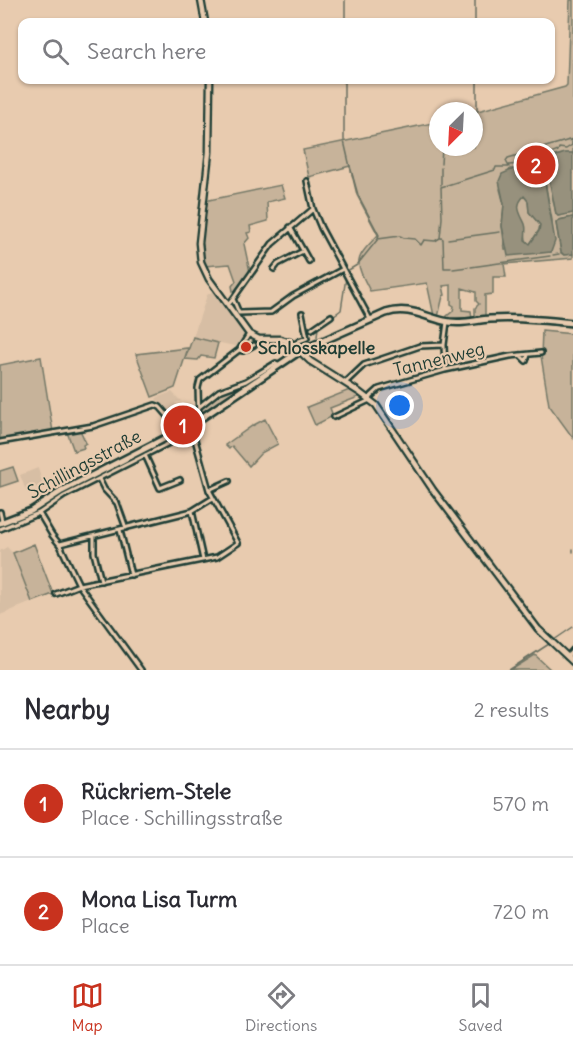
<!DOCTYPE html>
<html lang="en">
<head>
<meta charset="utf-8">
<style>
	body { margin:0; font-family:Delius,sans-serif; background:#f7f7f7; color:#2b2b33 }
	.compass { position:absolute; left:429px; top:102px; width:54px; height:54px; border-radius:50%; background:#fff; box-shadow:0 2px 4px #0004; rotate:204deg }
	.you { position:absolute; left:400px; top:406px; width:21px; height:21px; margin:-15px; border:4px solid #fff; border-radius:50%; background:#1a73e8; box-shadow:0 0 0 9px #1a73e833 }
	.badge { display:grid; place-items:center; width:39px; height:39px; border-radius:50%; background:#c8321e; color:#fff; font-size:20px; font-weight:700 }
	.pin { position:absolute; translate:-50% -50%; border:3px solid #fff; box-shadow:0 2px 6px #0006 }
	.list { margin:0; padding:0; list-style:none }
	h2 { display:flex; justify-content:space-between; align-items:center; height:78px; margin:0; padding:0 24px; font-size:26px }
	h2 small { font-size:20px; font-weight:400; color:#7c7c81 }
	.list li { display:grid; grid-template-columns:39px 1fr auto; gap:18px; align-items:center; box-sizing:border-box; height:108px; padding:0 24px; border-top:2px solid #e1e1e2 }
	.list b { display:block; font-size:22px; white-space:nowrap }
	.list p { margin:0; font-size:20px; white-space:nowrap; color:#7c7c81 }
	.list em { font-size:20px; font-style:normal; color:#7c7c81 }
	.icon { flex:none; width:33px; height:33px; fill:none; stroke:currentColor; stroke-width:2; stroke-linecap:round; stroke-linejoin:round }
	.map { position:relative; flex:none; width:573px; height:670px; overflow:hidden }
	.search { position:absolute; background:#fff; box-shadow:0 2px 4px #0004; left:18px; right:18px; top:18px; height:66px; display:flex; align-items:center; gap:15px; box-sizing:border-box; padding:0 21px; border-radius:12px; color:#7c7c81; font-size:22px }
	.sheet { height:294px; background:#fff }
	nav { display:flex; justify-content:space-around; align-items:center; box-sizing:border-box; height:84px; border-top:2px solid #e1e1e2; background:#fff; font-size:16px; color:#7c7c81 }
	nav a { display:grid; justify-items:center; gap:3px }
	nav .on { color:#c8321e }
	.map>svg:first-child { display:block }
</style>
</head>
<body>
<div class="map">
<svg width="573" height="670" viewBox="0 0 573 670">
	<rect width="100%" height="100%" fill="#e8cbaf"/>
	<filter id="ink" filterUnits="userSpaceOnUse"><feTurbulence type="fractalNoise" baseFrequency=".0167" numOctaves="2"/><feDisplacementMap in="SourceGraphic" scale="12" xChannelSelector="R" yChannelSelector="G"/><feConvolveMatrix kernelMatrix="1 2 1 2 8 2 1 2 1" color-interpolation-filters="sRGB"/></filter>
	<g filter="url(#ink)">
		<path fill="#d7bea4" d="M213 291 246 333 239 347 193 337 207 295Z
			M172 392 181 401 175 403 182 410 173 418 156 399 158 397Z
			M38 468 43 485 26 491 20 475Z
			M7 547 13 553 32 602 0 615V551Z"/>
		<path fill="#c7b39a" stroke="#737867" stroke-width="1.5" fill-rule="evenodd" d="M570 0H573V153C565 153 550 155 546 163L556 214 558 216 573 213V217L559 220 556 223 561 253 564 255 573 254V258L504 264 506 277H493V294L485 295V316L478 317 475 315V308L479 304 476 301V292L462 288V310L471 311 472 319 446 320 447 316 453 311 454 306 451 304V285L443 286 445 295 443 296 438 317 434 316 427 283 370 291C354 260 354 260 378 235L357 195 350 166 309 177 303 150 438 122V147H474V112L565 87 567 85ZM528 163 543 171 552 220 551 252 532 253 505 249 502 226 504 204 500 189 510 169H516Z
			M281 185 285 198 267 202 268 221 250 226 251 232 247 233 249 238 244 244 250 272 234 296 232 286 236 281 230 264 204 266 200 240 204 201Z
			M524 196 528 201 529 212 540 225 539 230 530 244H528C524 238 526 235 525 229 524 215 510 210 524 196Z
			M542 331 573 334V438L549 405 541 356Z
			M193 337 218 343 214 358 201 356 198 360 185 359Z
			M188 348 175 388 152 397 136 354Z
			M41 357 53 432 12 437 0 441V365Z
			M236 386 238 389 200 416C200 399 222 390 236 386Z
			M352 389 361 396 330 408 333 416 315 425 307 407Z
			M265 419 278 444 261 453 249 466 232 446 229 449 225 445 252 426Z
			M80 430 86 443 83 445 84 448 74 451 67 432Z
			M13 467 18 481 0 487V471Z
			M34 544 53 594 32 602 13 553Z
			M535 655 551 670H511Z"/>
		<path fill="#97917d" stroke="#676f60" stroke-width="1.5" fill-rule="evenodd" d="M565 153H573V213L558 216 556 214 546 163 548 159Z
			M528 163 543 171 555 241 551 252 508 256 502 226 504 204 499 181 502 174ZM524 196 528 201 529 212 540 225 539 231 530 244 525 240C525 235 527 230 525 224 520 213 514 206 524 196Z
			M573 217V254L564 255 561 252 556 223 559 220Z"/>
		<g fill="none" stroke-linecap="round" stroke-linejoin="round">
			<path stroke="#676f60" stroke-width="1.5" d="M475 0V22
				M345 22V0
				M477 110V80
				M474 114 476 113
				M344 140V80
				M344 141 350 167
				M529 153C536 161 548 155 558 151L559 148 566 149 572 145V141L568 140
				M441 164 442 148
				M509 165 520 164 529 155
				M351 170 358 195 379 235 378 238
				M441 185V168
				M441 238 443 239 444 268H451
				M448 239 500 232
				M553 255 559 254
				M521 260 550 256
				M471 267 520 260
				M453 269 468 267
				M544 324 573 327
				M317 337 318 327 341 310 347 271 357 265 378 239 400 236 404 238 415 239 421 245 424 240 435 241 440 238 442 218 441 187 495 170 496 167H509L506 161 508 158 573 139
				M242 386 266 371
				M107 471 162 443
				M61 495 98 476
				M0 527 36 512 42 507
				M573 549V552
				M554 640 573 627
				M509 670 549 644"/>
			<defs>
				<path id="minor" d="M307 181 313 209 321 228 370 319
					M290 227 309 261
					M274 269 278 264 303 251
					M233 299 272 244 313 209
					M228 305 233 299 239 313 271 312 293 296 343 269
					M312 329 331 316
					M294 345 299 341 307 338 302 313
					M239 350 249 334
					M520 355 526 361 528 355
					M445 370 444 345 447 322
					M345 383 364 365 420 346 444 345
					M368 399 379 389 445 370 510 356 541 353
					M199 407 219 391 246 381 276 363 278 364
					M334 417 370 400
					M199 420 198 388 200 380 239 350 243 351 254 345
					M0 442 93 426 155 405 160 407 180 430
					M145 455 160 488 180 480
					M99 479 104 489 117 503 126 528
					M209 490 229 481
					M192 511 203 560
					M0 512 2 521
					M39 513 52 535 60 545 79 585 141 670
					M0 529 39 513 64 496 193 431
					M120 530 131 575
					M94 536V553L101 581
					M60 544 192 511 213 498
					M56 594 79 585 217 557 238 543 209 490 191 425
					M567 657 573 650"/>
				<path id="tertiary" d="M201 0 205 22
					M210 80 209 152 199 243 201 262 209 279 249 334 259 339H280L290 342 310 361 359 392 376 405 433 490 538 629 573 662"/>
				<path id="secondary" d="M0 523 31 511 62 491 191 425 300 351 386 313C408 306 423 316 444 321 460 325 475 320 490 319 517 317 546 320 573 323"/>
			</defs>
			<use href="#minor" stroke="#1f3d34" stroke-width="8"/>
			<use href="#tertiary" stroke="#1f3d34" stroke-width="9"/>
			<use href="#secondary" stroke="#1f3d34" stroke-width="10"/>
			<use href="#minor" stroke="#e8cbaf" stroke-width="3"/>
			<use href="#tertiary" stroke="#e8cbaf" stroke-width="4.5"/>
			<use href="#secondary" stroke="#e8cbaf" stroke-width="5"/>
		</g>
	</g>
	<circle fill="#c8321e" stroke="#e8cbaf" stroke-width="2" cx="246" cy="347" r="6"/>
	<g text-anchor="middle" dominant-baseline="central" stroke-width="4.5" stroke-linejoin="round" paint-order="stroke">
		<g font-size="18" font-weight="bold" fill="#1f3d34" stroke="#e8cbaf" text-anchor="start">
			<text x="258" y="347">Schlosskapelle</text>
		</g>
		<g font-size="18" fill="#1f3d34" stroke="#e8cbaf">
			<text transform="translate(439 359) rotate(-14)">Tannenweg</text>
			<text transform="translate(84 464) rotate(-28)">Schillingsstraße</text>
		</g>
	</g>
</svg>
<svg class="compass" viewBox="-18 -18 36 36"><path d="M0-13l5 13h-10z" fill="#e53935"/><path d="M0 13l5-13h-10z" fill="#7c7c81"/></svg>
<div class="you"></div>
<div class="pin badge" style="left:183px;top:425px">1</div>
<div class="pin badge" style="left:536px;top:165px">2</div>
<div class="search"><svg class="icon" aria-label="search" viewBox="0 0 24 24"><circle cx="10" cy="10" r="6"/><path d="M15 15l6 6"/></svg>Search here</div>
</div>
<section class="sheet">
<h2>Nearby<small>2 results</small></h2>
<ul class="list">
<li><span class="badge">1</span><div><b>Rückriem-Stele</b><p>Place · Schillingsstraße</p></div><em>570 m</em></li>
<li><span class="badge">2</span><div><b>Mona Lisa Turm</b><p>Place</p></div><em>720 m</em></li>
</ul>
</section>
<nav>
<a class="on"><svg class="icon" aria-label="map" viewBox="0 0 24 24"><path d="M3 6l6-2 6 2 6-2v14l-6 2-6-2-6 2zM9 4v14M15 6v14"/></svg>Map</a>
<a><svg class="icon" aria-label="directions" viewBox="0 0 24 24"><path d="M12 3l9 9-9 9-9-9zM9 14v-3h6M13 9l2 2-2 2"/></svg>Directions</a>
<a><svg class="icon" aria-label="saved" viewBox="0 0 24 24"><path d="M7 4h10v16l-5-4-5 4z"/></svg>Saved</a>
</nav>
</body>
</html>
